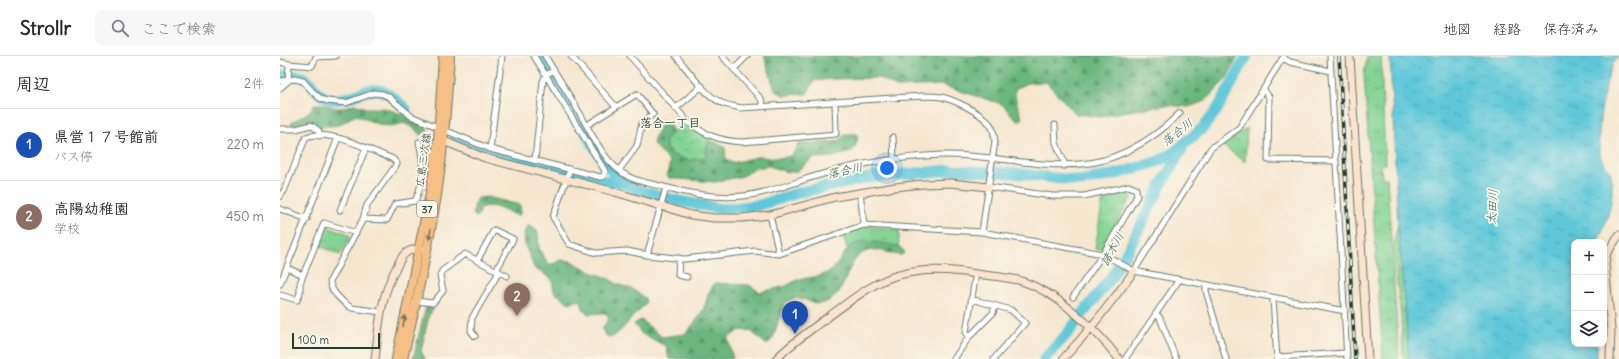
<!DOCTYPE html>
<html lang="ja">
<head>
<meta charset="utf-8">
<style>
	body { margin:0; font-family:Delius,"Klee One",sans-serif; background:#f7f7f7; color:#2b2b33 }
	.controls { position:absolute; right:12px; bottom:12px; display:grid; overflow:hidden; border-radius:8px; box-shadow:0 2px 10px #0003 }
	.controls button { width:36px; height:36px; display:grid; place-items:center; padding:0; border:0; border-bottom:1px solid #e1e1e2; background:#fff; color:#2b2b33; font:20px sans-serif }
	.scale { position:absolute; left:12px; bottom:10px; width:88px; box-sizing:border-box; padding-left:4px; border:2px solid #1f3d34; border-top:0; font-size:11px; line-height:14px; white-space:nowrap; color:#1f3d34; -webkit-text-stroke:3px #fbf7ec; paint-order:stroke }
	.you { position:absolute; left:607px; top:112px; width:14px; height:14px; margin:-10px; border:3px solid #fff; border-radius:50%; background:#1a73e8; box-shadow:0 0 0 6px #1a73e833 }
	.badge { display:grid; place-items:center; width:26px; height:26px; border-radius:50%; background:#b5179e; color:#fff; font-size:13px; font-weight:700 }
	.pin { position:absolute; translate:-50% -33px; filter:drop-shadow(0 1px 2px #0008) }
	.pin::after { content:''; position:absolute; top:21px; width:14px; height:12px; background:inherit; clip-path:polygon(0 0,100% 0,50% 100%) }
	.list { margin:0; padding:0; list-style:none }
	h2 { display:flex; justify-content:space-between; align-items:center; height:52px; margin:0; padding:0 16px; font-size:17px }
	h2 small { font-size:13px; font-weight:400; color:#7c7c81 }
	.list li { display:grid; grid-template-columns:26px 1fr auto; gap:12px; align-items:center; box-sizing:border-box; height:72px; padding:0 16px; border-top:1px solid #e1e1e2 }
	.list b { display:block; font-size:15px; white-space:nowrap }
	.list p { margin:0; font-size:13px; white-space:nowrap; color:#7c7c81 }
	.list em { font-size:13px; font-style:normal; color:#7c7c81 }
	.icon { flex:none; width:22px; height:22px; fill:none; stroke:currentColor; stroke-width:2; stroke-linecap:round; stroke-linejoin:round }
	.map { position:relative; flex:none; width:1339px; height:303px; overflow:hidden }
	header { display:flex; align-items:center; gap:24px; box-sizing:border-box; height:56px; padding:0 20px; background:#fff; border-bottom:1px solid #e1e1e2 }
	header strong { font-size:19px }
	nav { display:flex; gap:22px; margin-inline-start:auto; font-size:14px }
	.search { width:280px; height:36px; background:#f7f7f7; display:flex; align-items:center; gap:10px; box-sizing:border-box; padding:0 14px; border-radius:8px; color:#7c7c81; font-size:15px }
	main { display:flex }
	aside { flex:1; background:#fff }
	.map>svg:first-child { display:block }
</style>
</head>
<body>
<header>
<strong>Strollr</strong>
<div class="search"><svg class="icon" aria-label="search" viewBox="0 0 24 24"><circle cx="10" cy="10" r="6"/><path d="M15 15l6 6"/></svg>ここで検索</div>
<nav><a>地図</a><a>経路</a><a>保存済み</a></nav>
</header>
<main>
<aside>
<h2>周辺<small>2件</small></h2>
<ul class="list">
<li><span class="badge" style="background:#1a4fb4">1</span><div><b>県営１７号館前</b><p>バス停</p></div><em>220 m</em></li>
<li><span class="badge" style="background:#8d6e63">2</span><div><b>高陽幼稚園</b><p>学校</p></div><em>450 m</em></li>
</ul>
</aside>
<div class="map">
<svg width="1339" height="303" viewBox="0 0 1339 303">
	<defs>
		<pattern id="grass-tufts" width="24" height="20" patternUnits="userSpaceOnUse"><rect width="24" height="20" fill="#84d494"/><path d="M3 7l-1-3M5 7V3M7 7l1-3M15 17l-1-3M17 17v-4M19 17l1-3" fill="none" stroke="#6bad7a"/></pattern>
		<pattern id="forest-firs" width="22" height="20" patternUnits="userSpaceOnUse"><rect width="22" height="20" fill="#6bb67e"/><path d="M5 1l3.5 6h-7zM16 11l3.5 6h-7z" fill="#579568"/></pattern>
		<pattern id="park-crowns" width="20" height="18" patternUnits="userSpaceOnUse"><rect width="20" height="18" fill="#84d494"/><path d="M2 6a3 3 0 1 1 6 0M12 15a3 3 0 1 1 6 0" fill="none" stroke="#6bad7a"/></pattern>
		<pattern id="water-ripples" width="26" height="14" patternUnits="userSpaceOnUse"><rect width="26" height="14" fill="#5ec7d9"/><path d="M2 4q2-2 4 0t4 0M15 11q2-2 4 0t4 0" fill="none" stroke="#4da3b1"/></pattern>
	</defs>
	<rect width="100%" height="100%" fill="#fbf7ec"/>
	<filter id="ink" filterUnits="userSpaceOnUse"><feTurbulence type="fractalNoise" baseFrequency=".025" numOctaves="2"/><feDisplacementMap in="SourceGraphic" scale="8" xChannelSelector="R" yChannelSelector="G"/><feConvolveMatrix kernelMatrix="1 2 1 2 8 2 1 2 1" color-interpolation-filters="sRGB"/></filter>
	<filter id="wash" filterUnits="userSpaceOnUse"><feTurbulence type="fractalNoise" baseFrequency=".012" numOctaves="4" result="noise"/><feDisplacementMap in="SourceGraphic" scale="16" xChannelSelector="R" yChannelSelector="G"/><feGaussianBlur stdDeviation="0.9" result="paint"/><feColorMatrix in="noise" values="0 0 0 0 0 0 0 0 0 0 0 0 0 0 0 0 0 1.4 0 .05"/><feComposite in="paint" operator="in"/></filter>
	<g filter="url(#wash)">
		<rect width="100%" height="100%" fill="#f5e7cf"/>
		<path fill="url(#grass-tufts)" stroke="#528864" d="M1087 0H1101L1105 108 1101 109 1102 122H1107L1119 303H1103L1084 19Z
			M1118 168 1129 303H1123L1121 262 1113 190Z"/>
		<path fill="url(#forest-firs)" stroke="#457a59" d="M484 0H958L947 22 925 45 909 51 886 49 842 56 821 61 796 58 766 26 747 27 735 33C734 44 740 52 742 63L737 65 722 48 661 29 617 31 599 22 551 23 534 25 527 38 503 39 495 34Z
			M35 48H44L55 52H63L74 48 86 52H105L121 58 147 71 148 74 141 79 131 70 123 67C105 74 93 66 76 59L58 69 42 71 27 65 14 70 11 69 12 66 29 56Z
			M383 64C389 66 391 70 392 76L386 84C399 95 408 109 426 100L427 89 430 85 441 88 445 92 446 104 452 107 480 100C485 102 490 102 496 102 508 102 515 100 518 88L554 86 560 84C564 77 569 78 576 78L578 81 575 92 571 96 553 101 533 102 516 116H507L489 110 475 112 463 120 435 126 389 122 387 119 390 106 373 88 375 80Z
			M207 141 240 149 241 155 239 160C226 156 213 146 200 152L199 158 196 161 193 158 195 147 198 142Z
			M248 170C264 176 256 179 259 191 260 197 266 203 269 208H273L281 204 291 205 311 216 326 221 337 228 352 233 365 242 366 248C352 259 346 271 333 281L326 280 322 273 329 262 325 257 308 258 303 253 301 244 289 247 274 236 272 223 254 212 250 201 245 189 244 177Z
			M581 180 613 185 625 196 622 199C612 199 602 193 593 194 564 197 571 232 550 244 533 254 528 241 515 242 511 242 507 246 504 247L493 282 487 289 471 275 460 274 448 282 453 303H389L386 290 362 278 354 268 361 264 382 281 405 278C412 270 418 263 423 254 428 243 426 238 435 227L469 229 480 236 506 230 517 224 539 220 552 215 569 191Z
			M146 250 152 252 153 255 149 259 141 295 145 303H133Z"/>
		<path fill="url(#park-crowns)" stroke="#528864" d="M404 63 431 82 427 89 426 100C411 107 397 103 386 93V84Z
			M967 72 965 106 942 89Z
			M848 134 852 140 822 192 815 193 823 142Z
			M584 170 620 173 618 190C600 187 583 181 567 192L562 177Z
			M48 171 69 178 70 182 60 199 38 189 45 173Z"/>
		<path fill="url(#water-ripples)" stroke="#3e8286" d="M1110 0H1338C1324 17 1316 75 1320 97 1322 108 1326 108 1330 116 1332 120 1332 129 1332 134 1332 152 1325 170 1317 186H1294V288H1317V303H1129L1118 168Z"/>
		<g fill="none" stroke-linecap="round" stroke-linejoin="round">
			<path stroke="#5ec7d9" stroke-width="11" d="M260 0 315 92 330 113 342 126 357 134 399 145 442 153 480 149 521 136 593 121 671 114 733 117 800 125 837 118 876 106 892 98 924 71 937 54 967 0
				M0 20C39 15 26 36 50 43 55 44 61 43 65 42 73 41 79 37 86 35 103 30 115 42 126 53
				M175 83 222 101 319 125 342 126
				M764 303 787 278 833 219 849 192 883 126 902 93"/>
		</g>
	</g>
	<g filter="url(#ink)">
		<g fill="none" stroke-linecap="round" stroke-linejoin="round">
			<defs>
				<path id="street" d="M265 0C276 18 288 37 299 56 312 78 325 109 349 121 359 126 373 128 384 131 410 138 436 143 463 140 493 137 521 123 550 116 586 106 625 101 661 99 716 97 771 118 824 104 854 95 878 79 900 57
					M291 0 336 51
					M350 0 408 66C425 79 440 85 462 86L556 78 555 46
					M396 0C408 14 424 38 440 46 447 50 454 50 461 52L643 40C649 40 655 40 661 41 675 44 700 56 710 68 714 73 714 79 715 85L702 176
					M442 0 481 43 483 50
					M1050 0 1067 303
					M1003 2 1010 6 1051 15
					M0 6 9 8 32 10 36 1 56 0
					M454 13 467 0
					M0 25 15 23 23 25 33 36 41 43 47 45 66 47 88 39 94 37 103 38 109 41 131 60 210 93 320 121H323L325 115 254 0
					M0 32 8 25 9 8
					M984 34 989 41 988 104 1056 105
					M396 52 422 30
					M307 69 357 38 373 58 362 67 357 90 339 114
					M775 69 776 87 784 106V110
					M0 73H16L31 69 39 75V80
					M613 81 614 104
					M210 93 222 0
					M255 104 263 25 266 19 274 14
					M290 113 273 161 289 188 316 197 347 195 367 199 405 203 475 195 499 198 584 169 702 176 823 198 854 215 1065 255
					M709 131 772 140H804L849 130 856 133 857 140 823 198 793 241
					M580 136 584 169
					M0 140 4 135 26 81C48 72 92 95 113 103L117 108 87 149 83 163 50 225C50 235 63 247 72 252L101 256
					M0 153 27 163
					M60 154 86 92
					M490 159 499 198
					M83 163 107 164 115 148 135 145C144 127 144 105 139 86
					M367 199 386 132
					M399 202 398 219 407 221
					M197 205 214 174 233 183 216 215
					M7 212 23 219
					M854 215 931 92 959 72 1004 0
					M0 228 58 82
					M926 229V235L946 303
					M0 239 17 244 20 237V227L44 167 76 177
					M993 242 997 303
					M691 243 731 254 745 267 714 303
					M136 245 153 247 163 235 160 219 162 215 185 198 227 220
					M876 258 880 262 896 303
					M195 280 191 275 192 262 219 216
					M689 281 686 276 696 217
					M997 301 1066 297
					M674 303 689 281 713 257 715 250
					M845 303 899 224"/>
				<path id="secondary" d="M1070 0 1088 303
					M159 83 205 102 335 136 411 159 434 162H462L490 159 555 141 615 131 643 128 670 127 709 131
					M95 303C99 270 100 242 116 212 119 207 121 200 126 197 132 192 140 193 147 194
					M496 303C512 287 530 274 548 261 569 246 590 228 615 220 642 212 669 213 696 218 710 220 724 221 738 224 776 235 815 272 839 303
					M783 303C809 275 832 246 854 215
					M1330 303 1331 274 1325 207 1327 197 1339 179"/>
				<path id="primary" d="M116 303 150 138 158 83 163 0
					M123 303C136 249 148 194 157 139 164 93 167 47 170 0"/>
			</defs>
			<use href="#street" stroke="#6a786a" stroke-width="7"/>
			<use href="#secondary" stroke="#6a786a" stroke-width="9"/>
			<use href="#primary" stroke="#6a786a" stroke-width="10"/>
			<use href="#street" stroke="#fff" stroke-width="5"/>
			<use href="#secondary" stroke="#fbe5cf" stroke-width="7"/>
			<use href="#primary" stroke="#f5bf86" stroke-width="8"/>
			<defs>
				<path id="rail" d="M1059 0 1075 303"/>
			</defs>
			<use href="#rail" stroke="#1f3d34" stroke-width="3.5"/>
			<use href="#rail" stroke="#fbf7ec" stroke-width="2" stroke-dasharray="6" stroke-linecap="butt"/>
		</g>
		<defs><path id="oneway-solid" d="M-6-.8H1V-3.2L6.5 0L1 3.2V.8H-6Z"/></defs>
		<g fill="#7f7859">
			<use href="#oneway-solid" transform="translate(150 178) rotate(100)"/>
			<use href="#oneway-solid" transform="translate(124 265) rotate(-79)"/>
		</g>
	</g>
	<g text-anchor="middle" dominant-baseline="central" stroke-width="3.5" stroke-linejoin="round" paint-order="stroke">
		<rect fill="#fbf7ec" stroke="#61756b" stroke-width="1" x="137" y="145" width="20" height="16" rx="3"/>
		<g font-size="10" font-weight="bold" fill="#1f3d34">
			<text x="147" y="153">37</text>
		</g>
		<g font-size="11" fill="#1f3d34" stroke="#fbf7ec">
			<text transform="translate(143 104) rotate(-82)">広島三次線</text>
		</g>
		<g font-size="12" font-weight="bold" fill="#1f3d34" stroke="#fbf7ec">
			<text x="390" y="66">落合一丁目</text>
		</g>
		<g font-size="12" font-style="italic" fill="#2f605d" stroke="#fbf7ec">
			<text transform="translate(897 76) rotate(-39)">落合川</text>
			<text transform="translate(565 114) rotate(-12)">落合川</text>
			<text transform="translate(1212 151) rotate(-87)">太田川</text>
			<text transform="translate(832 193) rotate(-61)">諸木川</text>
		</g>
	</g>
</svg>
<div class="controls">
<button>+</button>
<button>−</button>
<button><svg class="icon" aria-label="layers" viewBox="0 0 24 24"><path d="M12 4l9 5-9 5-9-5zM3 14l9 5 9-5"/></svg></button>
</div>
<div class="scale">100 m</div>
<div class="you"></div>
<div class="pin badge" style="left:515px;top:278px;background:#1a4fb4">1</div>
<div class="pin badge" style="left:237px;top:260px;background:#8d6e63">2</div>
</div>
</main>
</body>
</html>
